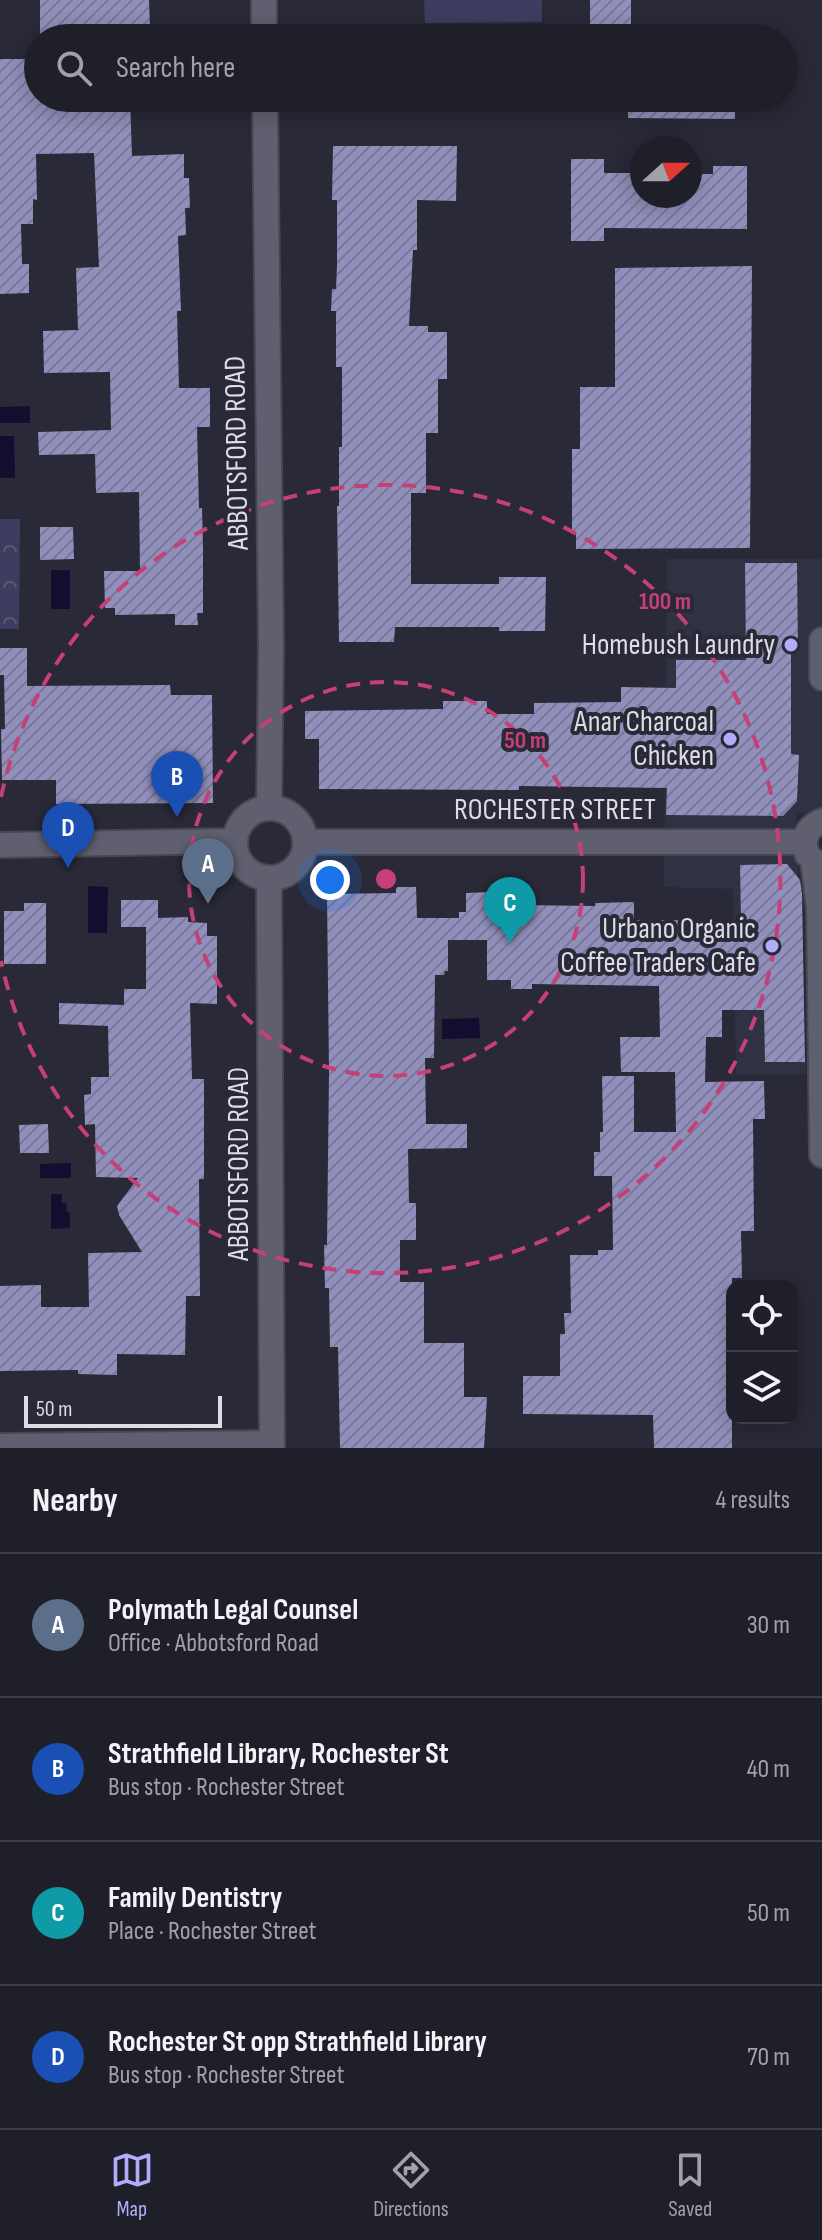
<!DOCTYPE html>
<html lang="en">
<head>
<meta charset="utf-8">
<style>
	body { margin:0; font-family:"Sofia Sans Condensed",sans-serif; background:#2c2c35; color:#f1f3f6 }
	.controls { position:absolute; right:24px; bottom:24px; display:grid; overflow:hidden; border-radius:16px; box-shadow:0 4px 20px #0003 }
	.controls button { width:72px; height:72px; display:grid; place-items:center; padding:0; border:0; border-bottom:2px solid #3c3d46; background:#1f1f29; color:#f1f3f6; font:40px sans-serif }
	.compass { position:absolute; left:630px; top:136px; width:72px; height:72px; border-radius:50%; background:#1f1f29; box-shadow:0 4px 20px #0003; rotate:69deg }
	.scale { position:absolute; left:24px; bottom:20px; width:198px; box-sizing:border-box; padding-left:8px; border:4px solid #dcdce5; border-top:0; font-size:22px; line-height:28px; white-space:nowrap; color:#dcdce5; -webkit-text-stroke:6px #292937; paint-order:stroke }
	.you { position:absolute; left:330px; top:880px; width:28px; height:28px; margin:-20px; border:6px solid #fff; border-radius:50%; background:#1a73e8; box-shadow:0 0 0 12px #1a73e833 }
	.badge { display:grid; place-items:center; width:52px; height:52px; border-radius:50%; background:#b1adfa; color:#fff; font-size:26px; font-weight:700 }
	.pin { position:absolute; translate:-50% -66px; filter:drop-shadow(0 2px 4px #0008) }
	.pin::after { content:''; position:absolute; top:42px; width:28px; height:24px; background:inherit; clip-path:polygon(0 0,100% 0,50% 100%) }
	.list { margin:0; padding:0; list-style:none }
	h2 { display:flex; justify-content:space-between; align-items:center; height:104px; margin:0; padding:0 32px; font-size:34px }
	h2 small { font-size:26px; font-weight:400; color:#a1a2a8 }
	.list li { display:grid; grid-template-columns:52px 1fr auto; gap:24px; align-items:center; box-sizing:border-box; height:144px; padding:0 32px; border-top:2px solid #3c3d46 }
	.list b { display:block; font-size:30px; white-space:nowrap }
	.list p { margin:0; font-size:26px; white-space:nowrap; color:#a1a2a8 }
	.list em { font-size:26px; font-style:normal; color:#a1a2a8 }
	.icon { flex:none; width:44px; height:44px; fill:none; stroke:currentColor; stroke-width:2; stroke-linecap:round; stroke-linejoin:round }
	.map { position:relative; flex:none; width:822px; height:1448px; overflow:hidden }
	.search { position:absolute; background:#1f1f29; box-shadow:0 4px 20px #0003; left:24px; right:24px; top:24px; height:88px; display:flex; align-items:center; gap:20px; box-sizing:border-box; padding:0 28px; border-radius:44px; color:#a1a2a8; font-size:30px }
	.sheet { height:680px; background:#1f1f29 }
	nav { display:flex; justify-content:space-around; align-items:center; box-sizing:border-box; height:112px; border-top:2px solid #3c3d46; background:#1f1f29; font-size:22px; color:#a1a2a8 }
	nav a { display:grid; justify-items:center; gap:4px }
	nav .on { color:#b1adfa }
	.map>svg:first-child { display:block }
</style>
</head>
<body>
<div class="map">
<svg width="822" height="1448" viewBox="0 0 822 1448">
	<defs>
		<pattern id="park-crowns" width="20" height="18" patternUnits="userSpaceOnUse" patternTransform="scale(2)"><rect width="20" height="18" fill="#3f3d5f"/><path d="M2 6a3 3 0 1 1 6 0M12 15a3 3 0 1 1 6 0" fill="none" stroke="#5a5876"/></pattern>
		<pattern id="building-hatch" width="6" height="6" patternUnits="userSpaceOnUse" patternTransform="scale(2)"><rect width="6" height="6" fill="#918fbb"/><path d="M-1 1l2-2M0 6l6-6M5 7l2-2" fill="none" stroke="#797898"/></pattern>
	</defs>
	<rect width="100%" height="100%" fill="#292937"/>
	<path fill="#313144" d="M667 559H822V813L796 814 806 1074H736L733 889 664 887Z"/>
	<path fill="url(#park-crowns)" d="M0 519H20L19 629H0Z"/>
	<path fill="#3f3d5f" d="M424 0H542V22L425 23Z"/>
	<path fill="#130e30" d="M30 406V423H0V407Z
		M0 436H14L15 478H0Z
		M51 570H70V609H51Z
		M88 886 108 887 107 933H88Z
		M479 1018 480 1038 442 1039V1019Z
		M71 1163V1178H40V1164Z
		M51 1194H62V1203H66L67 1212 70 1213V1228L51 1229Z"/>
	<path fill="url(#building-hatch)" d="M40 0H149L150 28H82V38H40Z
		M590 0H631V38H590Z
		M0 59H38V98H130L132 156 184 154V178H189L190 208H185L186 235 178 236 181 311H177L179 388H210V427H197L199 508H202L203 548V613H197L198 625H175V614L115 615V608H105L104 571H140L139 492 96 493 95 454 39 455 38 432 111 430 110 372 44 373 43 331 78 330 76 268 99 267 94 153 36 154 37 200 33 199V224H21L22 264H29V293L0 294Z
		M628 98H735V119L628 118Z
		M333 146H457L456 201 417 200V250H413L409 326H428V332H447V379H438V433H426V493H411V584H499V577H546L545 631H499V627H395L394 642H339L337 506H339V447H342V367H336V311H331L332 289H336L337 265V200H332Z
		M571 159H604V173H642V196H690V174H713V166H747V229L604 228V241H571Z
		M752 266 750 548 576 549V533H572V449H580V387H615V268Z
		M40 527H73L74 559 40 560Z
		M745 563H797L798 652H791V754L799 755 797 801 783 816 666 815 667 788 519 786V790L319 789V739H305V711L443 709V701H487V714H534V703L621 702V687L676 688V660H746Z
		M0 648H27V686L170 685 171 695H212L213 803 56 804V780H2L1 729H5L4 675H0Z
		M787 864 800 880 802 893 805 1062H765L764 1010H722V1037H706L705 1082 764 1081 765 1119H753L754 1231H741L742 1278H732V1448H654L653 1415 523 1414V1376H560V1334H565L564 1313H571L570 1255H598V1250H613L612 1176H594V1152H600V1132H603L602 1076H634V1132H676L675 1072H621L620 1037H660L659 986 532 984V989H511V980H487V940H448V971H445L444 975H435L434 1058H425L426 1124H467V1148L408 1149 409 1203H416V1240H400V1282H424V1343H464V1397H487L484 1448H340L338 1347H330L329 1288H325L324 1245H327L329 1073 327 894 396 893V887H416L417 918H459V912H466V893L519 891V905L595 906V903L634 902V920H741L740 865Z
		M121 900H158V918L188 917V922L207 923V936H217V1004L190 1003 192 1079H204V1179H199L200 1296H186L185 1355 117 1354V1375L78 1374V1370L0 1371V1286L41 1285V1307H89L88 1253 142 1252 119 1215 117 1206 138 1178 96 1177 95 1124 85 1125 84 1095 91 1094V1077H109L108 1026 59 1024V1003L124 1005V989H146V927H121Z
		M24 903H46V964H4V911H24Z
		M48 1124 49 1153H20L19 1125Z"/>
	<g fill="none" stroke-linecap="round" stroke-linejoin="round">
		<defs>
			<path id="street" d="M264 0V38
				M265 98 271 646 269 808
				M822 640V678
				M235 843a35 35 0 1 1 70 0a35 35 0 1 1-70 0Z
				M305 842H804
				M0 845 235 841
				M807 854C801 839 807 827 822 821
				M813 860 819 909 822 1155
				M269 879 272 1448
				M0 1446 272 1443"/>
		</defs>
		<use href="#street" stroke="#474752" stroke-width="28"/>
		<use href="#street" stroke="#5f5f6f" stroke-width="24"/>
	</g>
	<g fill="none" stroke="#c73f77" stroke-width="4" stroke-dasharray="14 10">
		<circle cx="386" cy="879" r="197"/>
		<path d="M1 797A394 394 0 1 1 1 961"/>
	</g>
	<g fill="#b1adfa" stroke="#292937" stroke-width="3">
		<circle cx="791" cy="645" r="8"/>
		<circle cx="730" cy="739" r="8"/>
		<circle cx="772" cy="946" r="8"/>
	</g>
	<g text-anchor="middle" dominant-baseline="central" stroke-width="8" stroke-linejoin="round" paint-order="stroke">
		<g font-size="30" fill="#dcdce5" stroke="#292937">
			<text transform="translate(237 453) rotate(-91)">ABBOTSFORD ROAD</text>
			<text x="555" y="810">ROCHESTER STREET</text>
			<text transform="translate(239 1164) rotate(-90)">ABBOTSFORD ROAD</text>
		</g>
		<g font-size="30" fill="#dcdce5" stroke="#292937" text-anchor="end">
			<text x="775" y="645">Homebush Laundry</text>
			<text x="714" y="722">Anar Charcoal<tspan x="714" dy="34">Chicken</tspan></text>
			<text x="756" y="929">Urbano Organic<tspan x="756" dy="34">Coffee Traders Cafe</tspan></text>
		</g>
	</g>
	<circle cx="386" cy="879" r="12" fill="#c73f77" stroke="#292937" stroke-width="4"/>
	<g font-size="24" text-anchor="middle" font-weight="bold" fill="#c73f77" stroke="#292937" stroke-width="8" stroke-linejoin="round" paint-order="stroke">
		<text x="665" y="609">100 m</text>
		<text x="525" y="748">50 m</text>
	</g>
</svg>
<div class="controls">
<button><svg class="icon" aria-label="locate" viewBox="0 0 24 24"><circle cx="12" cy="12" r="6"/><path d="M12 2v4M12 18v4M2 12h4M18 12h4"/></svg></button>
<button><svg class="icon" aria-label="layers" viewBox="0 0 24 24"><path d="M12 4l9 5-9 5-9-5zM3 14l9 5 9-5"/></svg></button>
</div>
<svg class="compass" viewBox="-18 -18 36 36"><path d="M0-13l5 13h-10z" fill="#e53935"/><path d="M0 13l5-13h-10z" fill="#a1a2a8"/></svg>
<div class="scale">50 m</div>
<div class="you"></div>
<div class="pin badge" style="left:208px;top:904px;background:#5c6f8a">A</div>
<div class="pin badge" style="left:177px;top:817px;background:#1a4fb4">B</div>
<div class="pin badge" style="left:510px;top:943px;background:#0f9aa8">C</div>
<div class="pin badge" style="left:68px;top:868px;background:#1a4fb4">D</div>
<div class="search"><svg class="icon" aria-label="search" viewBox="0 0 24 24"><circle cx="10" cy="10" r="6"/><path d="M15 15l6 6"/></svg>Search here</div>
</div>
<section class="sheet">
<h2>Nearby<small>4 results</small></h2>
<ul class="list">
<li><span class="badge" style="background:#5c6f8a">A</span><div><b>Polymath Legal Counsel</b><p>Office · Abbotsford Road</p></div><em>30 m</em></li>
<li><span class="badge" style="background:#1a4fb4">B</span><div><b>Strathfield Library, Rochester St</b><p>Bus stop · Rochester Street</p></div><em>40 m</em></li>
<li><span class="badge" style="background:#0f9aa8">C</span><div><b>Family Dentistry</b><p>Place · Rochester Street</p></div><em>50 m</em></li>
<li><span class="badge" style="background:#1a4fb4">D</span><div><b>Rochester St opp Strathfield Library</b><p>Bus stop · Rochester Street</p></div><em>70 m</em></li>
</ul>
</section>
<nav>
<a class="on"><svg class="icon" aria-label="map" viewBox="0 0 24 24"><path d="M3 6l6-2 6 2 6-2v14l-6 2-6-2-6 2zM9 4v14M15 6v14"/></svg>Map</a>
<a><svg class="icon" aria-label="directions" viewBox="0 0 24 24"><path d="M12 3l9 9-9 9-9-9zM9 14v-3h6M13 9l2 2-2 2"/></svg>Directions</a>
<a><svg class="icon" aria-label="saved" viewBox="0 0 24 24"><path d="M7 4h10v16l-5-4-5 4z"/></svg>Saved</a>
</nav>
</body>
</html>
